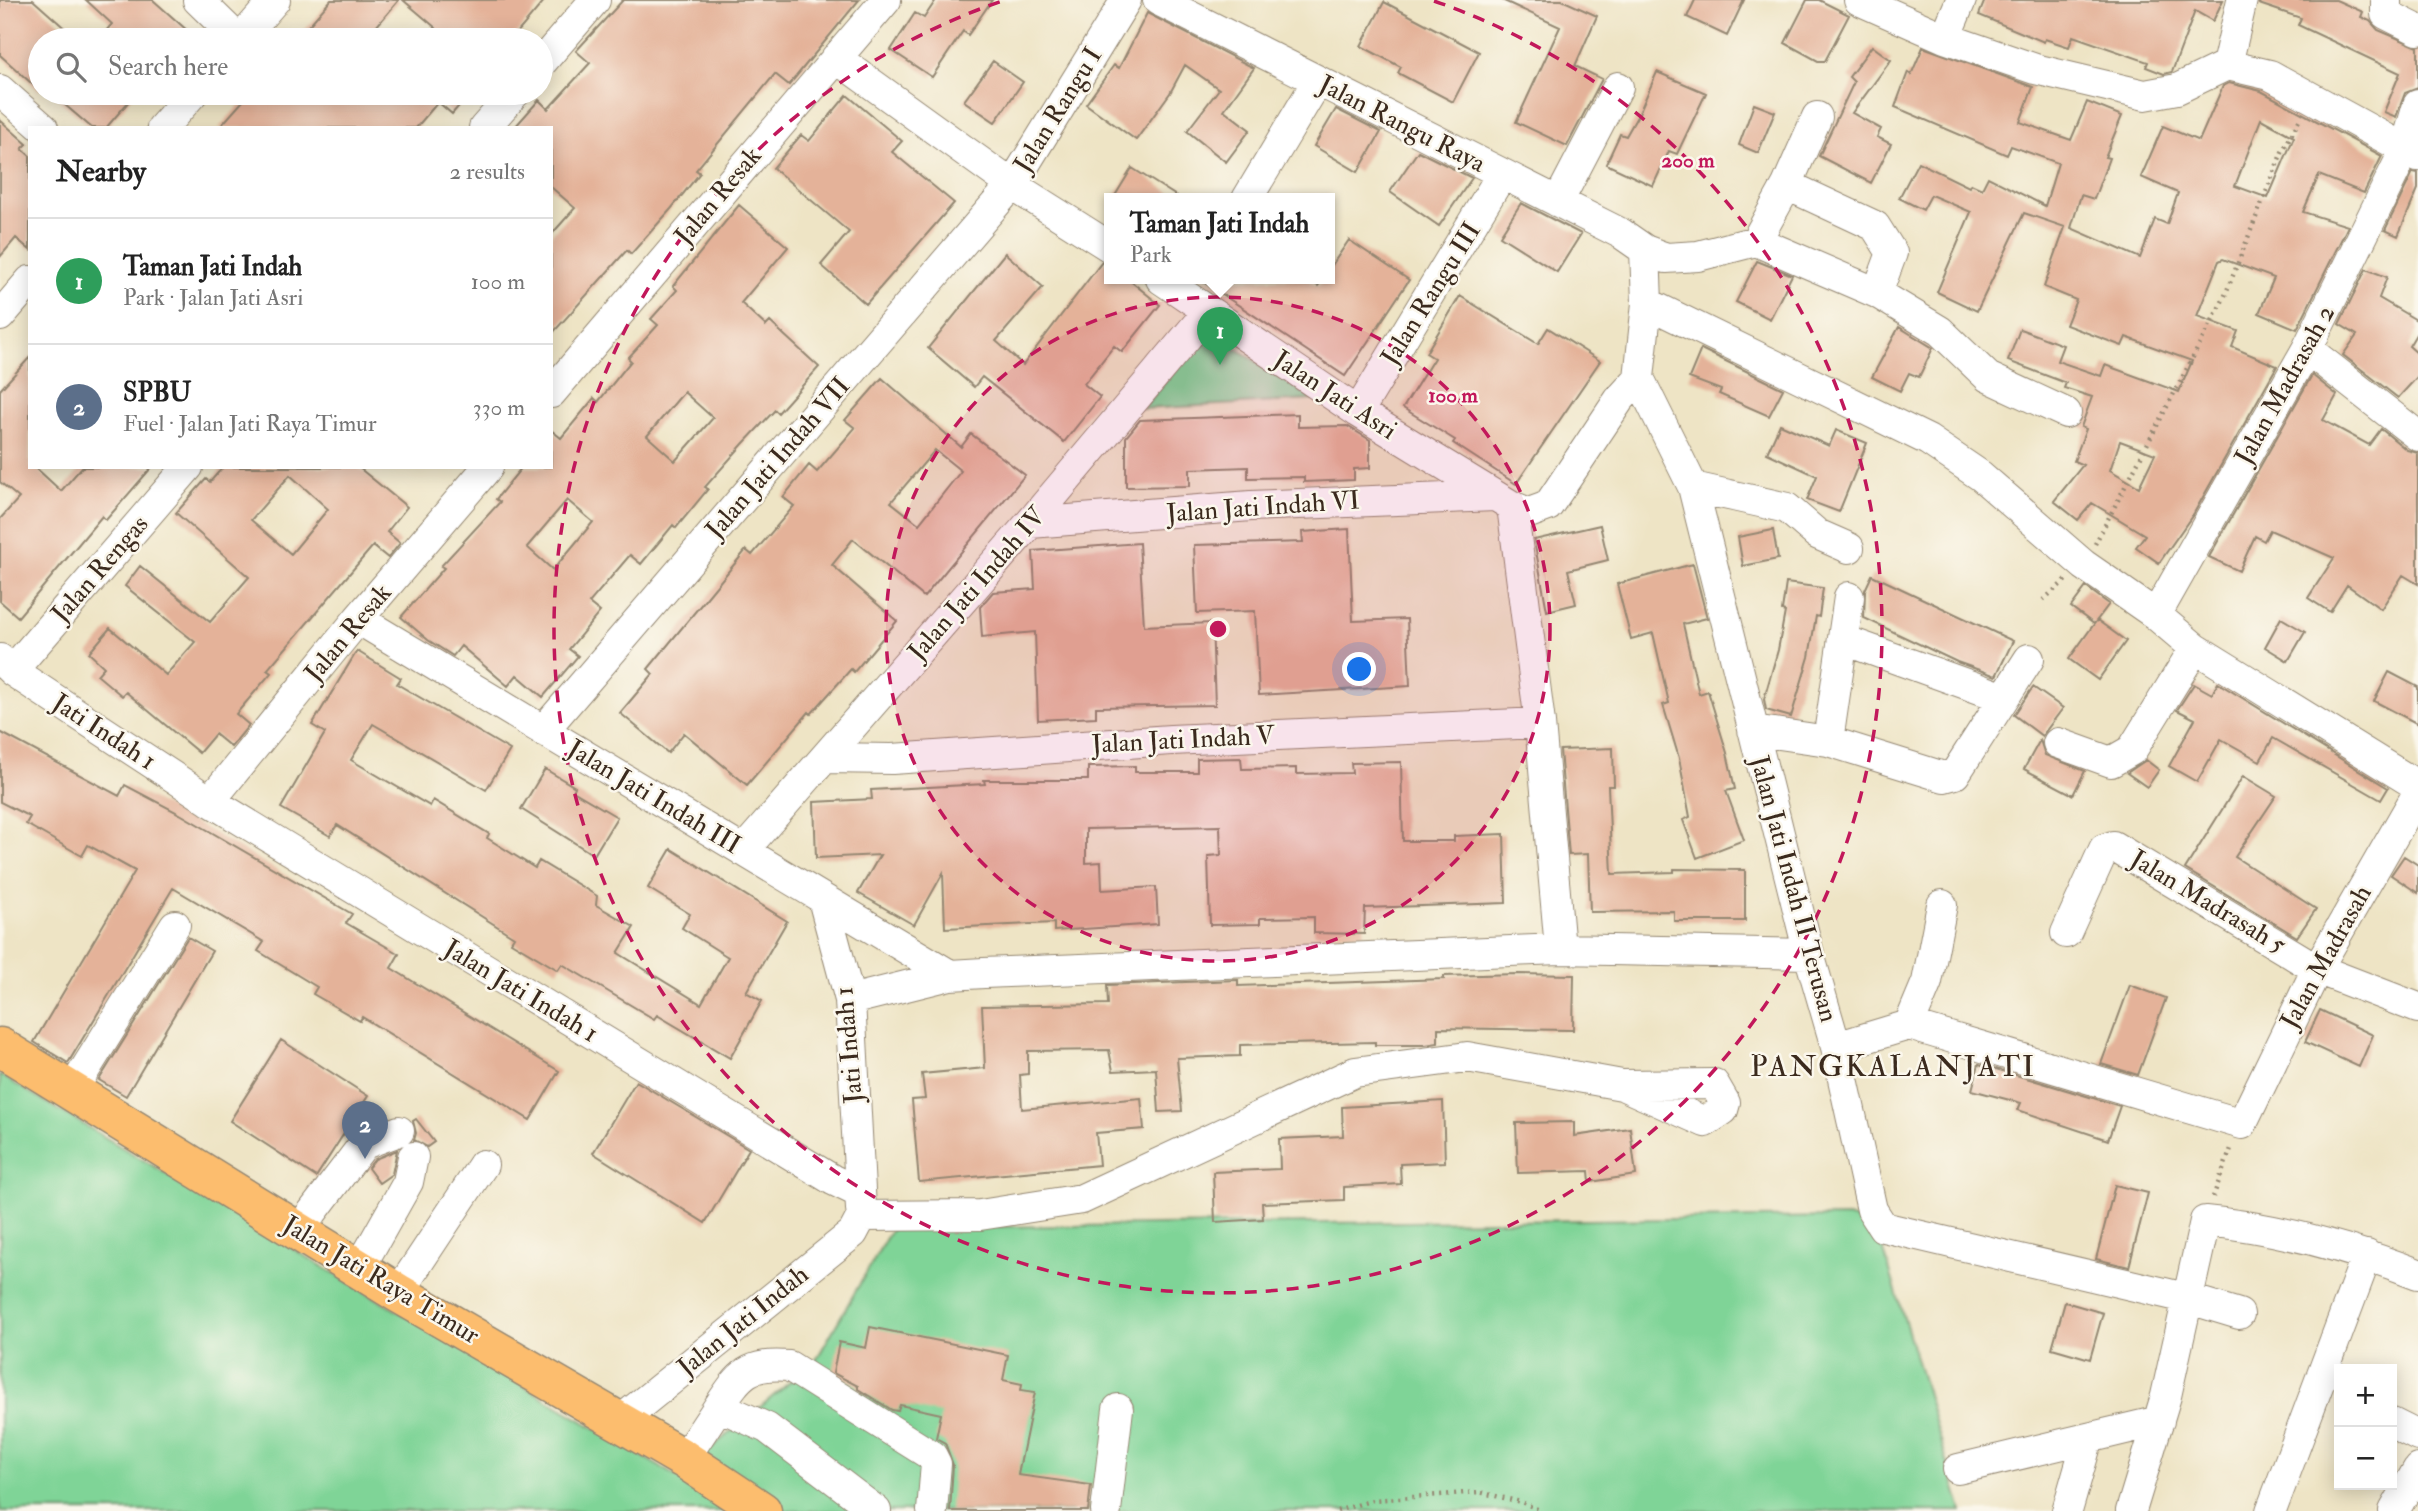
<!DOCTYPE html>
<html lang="en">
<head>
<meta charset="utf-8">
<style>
	body { margin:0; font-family:"IM FELL Double Pica",serif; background:#f2f2f2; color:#222 }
	.controls { position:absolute; right:21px; bottom:21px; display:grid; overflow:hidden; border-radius:0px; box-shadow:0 4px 18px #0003 }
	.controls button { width:63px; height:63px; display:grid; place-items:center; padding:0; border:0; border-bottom:2px solid #e0e0e0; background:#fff; color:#222; font:35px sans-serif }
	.you { position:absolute; left:1360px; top:670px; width:24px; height:24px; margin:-18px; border:5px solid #fff; border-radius:50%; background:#1a73e8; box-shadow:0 0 0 10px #1a73e833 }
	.badge { display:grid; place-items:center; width:46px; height:46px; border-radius:50%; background:#7c3aed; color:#fff; font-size:23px; font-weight:700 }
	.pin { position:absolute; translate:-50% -58px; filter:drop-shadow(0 2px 4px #0008) }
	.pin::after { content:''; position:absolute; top:37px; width:24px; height:21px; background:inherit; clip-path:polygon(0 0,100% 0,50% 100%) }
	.popup { position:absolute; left:1104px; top:193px; width:231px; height:91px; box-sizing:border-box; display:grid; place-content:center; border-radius:0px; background:#fff; filter:drop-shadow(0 2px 5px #0005); font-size:23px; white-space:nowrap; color:#767676 }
	.popup b { font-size:26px; color:#222 }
	.popup::after { content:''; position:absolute; left:50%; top:100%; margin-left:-14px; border:14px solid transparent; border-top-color:#fff }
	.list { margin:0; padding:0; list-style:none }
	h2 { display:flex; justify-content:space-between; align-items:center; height:91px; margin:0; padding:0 28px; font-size:30px }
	h2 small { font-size:23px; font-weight:400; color:#767676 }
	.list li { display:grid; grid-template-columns:46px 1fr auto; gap:21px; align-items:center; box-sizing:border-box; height:126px; padding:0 28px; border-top:2px solid #e0e0e0 }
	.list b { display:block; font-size:26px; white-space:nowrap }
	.list p { margin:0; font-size:23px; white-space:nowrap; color:#767676 }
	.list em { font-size:23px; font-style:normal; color:#767676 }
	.icon { flex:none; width:38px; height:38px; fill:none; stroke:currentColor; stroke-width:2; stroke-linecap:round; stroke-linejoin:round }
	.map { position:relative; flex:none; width:2418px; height:1511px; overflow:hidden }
	.search { position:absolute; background:#fff; box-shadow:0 4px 18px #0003; left:28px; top:28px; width:525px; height:77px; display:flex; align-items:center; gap:18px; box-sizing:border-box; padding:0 24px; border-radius:38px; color:#767676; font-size:26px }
	.panel { position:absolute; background:#fff; box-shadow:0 4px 18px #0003; left:28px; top:126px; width:525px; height:343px; border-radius:0px }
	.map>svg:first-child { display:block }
</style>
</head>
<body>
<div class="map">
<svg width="2418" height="1511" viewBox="0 0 2418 1511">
	<rect width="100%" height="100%" fill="#fbf7ec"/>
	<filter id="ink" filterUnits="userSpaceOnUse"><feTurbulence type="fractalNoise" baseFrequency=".0143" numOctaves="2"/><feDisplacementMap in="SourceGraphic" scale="14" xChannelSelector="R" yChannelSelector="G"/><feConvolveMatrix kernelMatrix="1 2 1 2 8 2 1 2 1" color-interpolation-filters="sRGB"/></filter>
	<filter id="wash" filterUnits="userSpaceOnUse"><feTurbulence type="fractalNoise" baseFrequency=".00686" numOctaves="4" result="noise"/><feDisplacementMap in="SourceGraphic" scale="28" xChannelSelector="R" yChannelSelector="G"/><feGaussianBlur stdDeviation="1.57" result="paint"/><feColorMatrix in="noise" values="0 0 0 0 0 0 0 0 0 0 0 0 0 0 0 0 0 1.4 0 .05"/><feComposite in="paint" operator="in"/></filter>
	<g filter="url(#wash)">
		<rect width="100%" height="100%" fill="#eee4c5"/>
		<path fill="#7fd497" stroke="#5d7f5a" stroke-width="2" d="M1209 330 1314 400 1142 409Z
			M0 1075 677 1477 816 1360 892 1228 1848 1217 1877 1228 1962 1511H0Z"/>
		<g id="blocks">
			<path fill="#e4b299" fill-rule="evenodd" d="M0 0H33L78 40H40V91L0 55Z
				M86 0H153L198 40H98L112 24Z
				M331 0H399L365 40H296Z
				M403 0H545L511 40H425L436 28Z
				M623 0H859L789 85 775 74 696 170 700 173 671 209 631 254 627 250 551 335V235L575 208 551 187V128H514L539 100 548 109 590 63 576 51Z
				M936 0H992L968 35 963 31 932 77 891 50 915 13 924 18Z
				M1502 0H1562L1597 16 1575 66 1602 79 1567 146 1516 122 1560 27Z
				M1695 0H1744L1727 36 1687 17Z
				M1807 0H1819L1849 15 1825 61H1818L1785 43Z
				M1985 0H2223L2213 21 2195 11 2172 72 2164 74 2146 67 2148 62 2073 36 2069 47 2045 39 2044 42 1979 15Z
				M2259 0H2336L2363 12 2361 17 2370 21 2378 30 2418 47V88L2405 93 2396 117 2384 112 2400 73 2298 25 2301 18 2259 4Z
				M1384 2 1479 52 1453 102 1398 73 1401 67 1361 46Z
				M1147 13 1254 68 1224 110 1250 130 1226 162 1187 131 1219 89 1185 65 1170 93 1136 140 1086 104 1114 65 1119 68Z
				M1872 46 1891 60 1852 113 1881 129 1877 137 1891 144 1871 183 1819 156 1854 82 1849 77Z
				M1923 47 2033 87 2020 122 2071 140 2087 102 2122 116 2105 157 2109 158 2094 199 2081 195 2071 228 2140 258 2155 219 2167 224 2178 193 2141 177 2163 126 2199 141 2223 86 2229 83 2261 91 2382 156 2364 193 2319 175 2303 212 2348 226 2297 329 2259 313 2274 278 2223 259 2219 261 2197 316 2238 331 2232 347 2277 366 2194 513 2159 563 2136 547 2145 535 2092 503 2078 520 2054 501 2083 465 2074 461 2086 429 2081 427 2092 397 2064 388 2066 383 2008 361 2020 329 2063 345 2057 361 2101 376 2105 365 2179 392 2192 361 2126 337 2122 346 2066 325 2076 300 2044 287 2065 227 2024 213 1977 311 1937 292 1971 212 1931 195 1923 210 1899 198 1918 162 1969 187 1971 184 1982 189 1988 177 2045 206 2058 163 2011 146 2007 155 1895 107 1908 72 1911 75ZM2261 119 2294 137 2268 198 2235 186ZM2120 441 2155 454 2139 487 2110 470Z
				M993 61 1023 82 995 122 964 101Z
				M1657 72 1706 93 1677 154 1669 151 1653 186 1606 164 1620 134 1626 136 1639 113Z
				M51 93H136L106 128H92Z
				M250 93H470L452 114 438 102 416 128H219Z
				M847 95 902 141 892 152 954 203 866 304 821 265 849 232 773 168 801 135 809 141Z
				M1754 104 1775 112 1758 153 1739 145Z
				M1336 109 1381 132 1358 172 1314 146Z
				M0 120 27 144 22 149 30 156V250L16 238 0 257Z
				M1418 151 1472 178 1439 226 1390 192Z
				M1132 168 1181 199H1113Z
				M2413 172 2418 173V189L2398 236 2385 230Z
				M1521 203 1581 234 1557 272 1500 236Z
				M739 205 788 247 741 303 766 326 770 322 819 367 778 413 775 410 743 444 705 487 708 489 676 528 673 525 641 564 630 555 589 603 600 612 569 649 578 656 543 697 517 675 508 686 461 646 453 656 428 640 401 617 444 568 441 566 500 502 496 499 522 467H551V430L561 438 594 398 598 402 631 361 628 358 658 325 651 319 677 290 673 286ZM684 392 713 418 675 461 647 436ZM567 500 593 522 553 570 527 547Z
				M1349 240 1409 280 1345 376 1199 279H1307L1318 286 1323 279H1330V268Z
				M1005 253 1043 287 996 341 1023 365 1102 262 1110 264V279H1128L1160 305 1122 352 1114 346 1084 384 1100 397 1064 442 982 377 974 387 928 348Z
				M1757 261 1792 275 1770 319 1736 302Z
				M2366 269 2387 277 2379 298 2418 321V331L2409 346 2418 354V376L2398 398 2343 355 2357 335 2339 324Z
				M1460 296 1538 344 1548 328 1600 361 1516 484 1453 443 1455 440 1403 408 1434 358 1426 353Z
				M1899 327 1933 348 1919 377 1909 373 1900 391 1872 377Z
				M1701 349 1783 389 1769 416 1719 394 1721 390 1689 378Z
				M30 357V467H35L61 491 82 467H152L106 520 102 516 18 617 0 601V519L19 498 0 482V390Z
				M2312 375 2337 395 2323 420 2369 445 2381 429 2407 450 2418 453V584L2403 575 2381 609 2347 585 2330 612 2308 598 2334 558 2270 530 2264 541 2255 536 2239 571 2209 557Z
				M882 378 961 447 971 434 1025 475 924 597 853 539 832 565 897 621 854 672 851 669 811 714 809 712 747 785 684 733 668 753 620 713 653 674 648 669 746 550 752 555 794 506 783 497 809 465 817 472 855 428 845 420ZM935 450 961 471 919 524 891 502Z
				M1298 414V427L1347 426 1370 440V468L1354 469V480L1304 482V477L1248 478V467L1190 469V486L1126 487V437L1140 420Z
				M1780 424 1829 446 1836 430 1867 443 1839 512 1807 500 1817 476 1767 453Z
				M223 467H358L407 507 387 532 400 543 388 558 373 546 267 670 271 673 236 714 249 725 231 747 215 734 199 753 126 692 122 696 97 675 104 667 89 653 110 628 166 675 195 642 125 586 140 566 210 622 249 577 176 513 206 479 210 482ZM290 475 328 509 291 554 251 520Z
				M1600 525 1608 560 1568 570 1576 604 1547 611 1534 540Z
				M1349 529 1353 621 1407 619 1410 686 1259 695 1255 611 1197 613 1194 545 1303 542 1302 532Z
				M1773 530 1778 559 1743 566 1738 537Z
				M1139 543 1144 626 1212 623 1215 705 1096 707V717L1038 720 1035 632 982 637 980 607 993 592 1035 589 1033 551Z
				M1693 564 1707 618 1683 624 1699 694 1708 691 1727 753 1735 789 1726 791 1744 840 1697 858 1683 820 1690 817 1679 758 1663 705 1669 703 1653 633 1631 639 1617 584Z
				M1872 575 2013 641 1996 676 1957 662 1864 618 1865 590Z
				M1786 583 1823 588 1819 617 1816 616 1809 657 1791 717 1766 710 1764 699 1778 650 1785 612 1782 611Z
				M2086 587 2109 604 2094 624 2071 607Z
				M2281 618 2305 632 2288 661 2265 647Z
				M2097 620 2126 641 2098 680 2069 659Z
				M357 651 401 678 397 684 510 750 486 790 373 724 351 760 430 806 433 800 489 834 487 838 535 868 539 861 597 896 596 905 634 927 618 953 701 1004 728 957 682 928 690 914 648 888 671 849 787 921 746 992 762 1001 730 1058 657 1015 654 1019 562 964 558 970 511 942 514 937 337 825 330 836 281 808 325 733 312 725Z
				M2389 672 2418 687V724L2374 701Z
				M2218 683 2388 788 2381 800 2273 738 2260 761 2221 739 2197 782 2169 766 2195 719 2177 710 2194 684 2212 694Z
				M2033 687 2063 708 2042 736 2014 715Z
				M0 732 119 796 125 785 180 814 352 914 346 923 399 954 391 968 559 1071 530 1120 362 1017 360 1021 313 994 317 987 258 951 264 942 173 888 68 1063 34 1042 135 871 88 845 82 856 26 824 30 817 0 802Z
				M2040 740 2045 755 2085 771 2073 795 2024 769Z
				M1613 748 1614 786H1608L1612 874 1674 872V869L1745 870V921H1674V911L1590 912 1588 854 1569 855 1560 750Z
				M1241 758 1242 769 1296 768V774L1352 773 1351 763 1401 762 1403 841H1454V836L1504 834 1506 903 1365 908 1364 934 1314 933V917L1260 918V924L1210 925 1208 856 1221 855 1220 826 1086 829V863L1101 862 1102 890 1156 887 1158 924 1054 931V923L945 928 943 873 914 925 858 893 880 855 816 858 814 802 872 799 871 790 985 784 984 780H1088V767L1135 766V772H1197V759Z
				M2146 760 2159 770 2147 787 2127 773Z
				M545 769 575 787 573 791 617 817 594 855 521 809Z
				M2243 776 2276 796 2235 857 2316 909 2297 937 2185 869Z
				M2404 856 2418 865V893L2391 875Z
				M188 937 212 951 126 1096 99 1080Z
				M1518 974 1574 975 1573 1030 1438 1028V1043L1425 1045H1375V1042L1240 1045V1056L1177 1058 1182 1111 1159 1112 1156 1069 1113 1071 1109 1050 1028 1051V1074L1020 1075 1022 1109 1141 1098 1144 1129 1096 1133 1099 1165 919 1182 912 1100 925 1099 922 1074 985 1068 982 1006 1108 1004 1107 985 1238 980V986L1444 979V976Z
				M2130 985 2166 998 2138 1075 2101 1064Z
				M2320 1010 2373 1035 2359 1067 2305 1042Z
				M281 1040 368 1096 316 1177 230 1121Z
				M1979 1064 2120 1106 2108 1140 2018 1110 2021 1103 1972 1090Z
				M636 1081 749 1149 705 1223 593 1153Z
				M1443 1101 1445 1162 1400 1164 1401 1184 1344 1187V1200L1262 1203 1263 1219 1215 1222 1213 1172 1280 1169 1279 1139 1343 1136 1342 1107Z
				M416 1119 434 1142 427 1147 414 1140 416 1133 413 1121Z
				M1574 1122V1136L1630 1128 1636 1175 1590 1182 1589 1171 1518 1173 1516 1123Z
				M397 1150 392 1174 379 1183 368 1168 375 1159Z
				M2115 1185 2148 1193 2129 1267 2096 1259Z
				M2065 1302 2103 1313 2090 1359 2052 1348Z
				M870 1327 1008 1355 1003 1380 1022 1384 1021 1390 1035 1392 1018 1475 1091 1485 1088 1511H950L953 1465 945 1443 936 1438 941 1414 900 1405 898 1411 892 1410 858 1389V1386L833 1373 839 1342 866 1348Z"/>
		</g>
	</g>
	<g filter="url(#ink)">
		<use href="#blocks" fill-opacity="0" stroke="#948772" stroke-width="2"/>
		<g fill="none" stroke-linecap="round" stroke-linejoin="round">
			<defs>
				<path id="minor" d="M198 0 239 40
					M1158 0 1622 234 1645 250 1666 258 1698 256 1756 241 1877 293 1940 331 1988 377 2066 413
					M1859 0 1945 38 2035 69 2145 95 2177 89 2227 65 2270 75 2418 156
					M2386 0V14L2418 30
					M1945 38 1961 0
					M240 40 275 0
					M836 58 1012 185 1110 247
					M541 63 595 0
					M2227 65 2242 0
					M0 90 43 128
					M162 128 193 93
					M484 128 515 93
					M1787 185 1875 226 1892 253 1877 293
					M1247 199 1317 82
					M1558 202 1618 87
					M1756 241 1787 185 1817 117
					M1161 279 1358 412 1512 506 1529 513 1548 506 1619 400 1639 378 1647 303 1645 250
					M1647 303 1928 440 1981 476 2084 565 2156 615 2195 648 2418 786
					M0 316 30 281
					M2307 349 2418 436
					M1639 378 1693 487 1809 954 1836 1047 1872 1210 1883 1227 2186 1298 2239 1314
					M551 393 886 0
					M1358 412 1502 174
					M1693 487 1787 508 1817 534 1849 548
					M1512 506 1540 723 1560 949
					M1030 523 1251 506 1495 496
					M2156 615 2307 349 2405 150 2418 105
					M358 619 950 975
					M1844 640 2002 697
					M0 659 12 671 210 801 833 1180 858 1192
					M12 671 188 467
					M1753 730 1828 741 1944 777 1955 774 2029 659
					M543 731 1012 185 1126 0
					M1828 741 1849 597
					M2058 743 2111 762 2132 750 2195 648
					M827 758 892 759 1171 740 1540 723
					M210 801 358 619 488 467
					M743 851 1030 523 1207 313
					M823 899 850 1000 861 1209
					M2066 933 2104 849 2113 846 2317 969 2418 1008
					M850 1000 950 975 984 973 1560 949 1809 954
					M1909 1025 1927 982 1942 905
					M1836 1047 1909 1025 2242 1124 2317 969 2418 793
					M71 1092 175 925
					M862 1216 980 1215 1082 1199 1355 1072 1467 1057 1622 1085 1714 1084 1725 1103 1723 1110 1705 1122 1622 1085
					M298 1231 364 1144 399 1131
					M359 1269 408 1182 413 1157
					M398 1293 483 1165
					M719 1406C741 1373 748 1363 789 1366L932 1456 936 1464 932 1511
					M620 1421 853 1233 862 1216
					M2392 1423 2418 1436
					M684 1459 719 1406 767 1428 876 1511
					M1958 1469 2159 1421
					M1106 1511 1118 1409
					M2067 1511 2088 1438
					M2131 1511 2166 1396 2205 1221C2280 1228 2348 1247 2418 1274
					M2271 1511 2367 1255
					M2394 1511 2418 1469"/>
				<path id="major" d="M0 1047 398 1293 684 1459 762 1511"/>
			</defs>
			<use href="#minor" stroke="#948772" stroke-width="32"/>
			<use href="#major" stroke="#948772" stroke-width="41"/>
			<path stroke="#948772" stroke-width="4.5" stroke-dasharray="2 5" stroke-linecap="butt" d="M2095 544 2224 298 2282 152 2301 117
				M2043 600 2066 580
				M2213 1197 2232 1146
				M1337 1511 1373 1500 1479 1492 1521 1502 1542 1511"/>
			<use href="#minor" stroke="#fff" stroke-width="30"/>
			<use href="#major" stroke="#fcbd6e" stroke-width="38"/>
		</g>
	</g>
	<circle cx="1218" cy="629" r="332" fill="#c2185b" fill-opacity=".12"/>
	<g fill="none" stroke="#c2185b" stroke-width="3.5" stroke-dasharray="12 9">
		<circle cx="1218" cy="629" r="332"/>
		<path d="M1434 1A664 664 0 1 1 1002 1"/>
	</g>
	<g text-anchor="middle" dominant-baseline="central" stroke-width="5" stroke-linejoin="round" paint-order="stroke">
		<g font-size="26" fill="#3b2a1e" stroke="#fbf7ec">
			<text transform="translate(1058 110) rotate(-58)">Jalan Rangu I</text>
			<text transform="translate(1402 124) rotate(27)">Jalan Rangu Raya</text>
			<text transform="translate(718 196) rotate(-50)">Jalan Resak</text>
			<text transform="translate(1431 294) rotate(-58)">Jalan Rangu III</text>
			<text transform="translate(2285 385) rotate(-61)">Jalan Madrasah 2</text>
			<text transform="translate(1335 395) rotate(33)">Jalan Jati Asri</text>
			<text transform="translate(778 458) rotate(-49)">Jalan Jati Indah VII</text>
			<text transform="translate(1263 507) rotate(-4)">Jalan Jati Indah VI</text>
			<text transform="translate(100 569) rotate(-49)">Jalan Rengas</text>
			<text transform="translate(977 584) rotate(-49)">Jalan Jati Indah IV</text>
			<text transform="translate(348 633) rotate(-50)">Jalan Resak</text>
			<text transform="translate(104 732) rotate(33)">Jati Indah 1</text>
			<text transform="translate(1183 740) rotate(-3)">Jalan Jati Indah V</text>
			<text transform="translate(654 797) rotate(31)">Jalan Jati Indah III</text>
			<text transform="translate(1794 889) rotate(75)">Jalan Jati Indah II Terusan</text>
			<text transform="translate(2208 902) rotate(31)">Jalan Madrasah 5</text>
			<text transform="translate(2326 957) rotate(-61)">Jalan Madrasah</text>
			<text transform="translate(521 991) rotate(31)">Jalan Jati Indah 1</text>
			<text transform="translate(849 1045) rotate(-95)">Jati Indah 1</text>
			<text transform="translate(381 1280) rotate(31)">Jalan Jati Raya Timur</text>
			<text transform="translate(743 1321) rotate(-39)">Jalan Jati Indah</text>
		</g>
		<g font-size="30" letter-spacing="2" fill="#3b2a1e" stroke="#fbf7ec">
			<text x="1893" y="1066">PANGKALANJATI</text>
		</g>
	</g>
	<circle cx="1218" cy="629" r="10" fill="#c2185b" stroke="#fbf7ec" stroke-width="3.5"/>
	<g font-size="21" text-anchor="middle" font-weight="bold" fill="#c2185b" stroke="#fbf7ec" stroke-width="5" stroke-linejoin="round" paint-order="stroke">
		<text x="1688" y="167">200 m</text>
		<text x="1453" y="402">100 m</text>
	</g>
</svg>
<div class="controls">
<button>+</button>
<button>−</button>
</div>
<div class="you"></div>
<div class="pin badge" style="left:1220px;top:365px;background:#2e9e5b">1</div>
<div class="popup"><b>Taman Jati Indah</b>Park</div>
<div class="pin badge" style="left:365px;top:1159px;background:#5c6f8a">2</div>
<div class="search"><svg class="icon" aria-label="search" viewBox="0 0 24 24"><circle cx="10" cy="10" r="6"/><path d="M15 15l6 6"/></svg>Search here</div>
<section class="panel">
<h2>Nearby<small>2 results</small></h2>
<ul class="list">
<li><span class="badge" style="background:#2e9e5b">1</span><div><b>Taman Jati Indah</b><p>Park · Jalan Jati Asri</p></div><em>100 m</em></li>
<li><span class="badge" style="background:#5c6f8a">2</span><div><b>SPBU</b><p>Fuel · Jalan Jati Raya Timur</p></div><em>330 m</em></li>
</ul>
</section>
</div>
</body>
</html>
